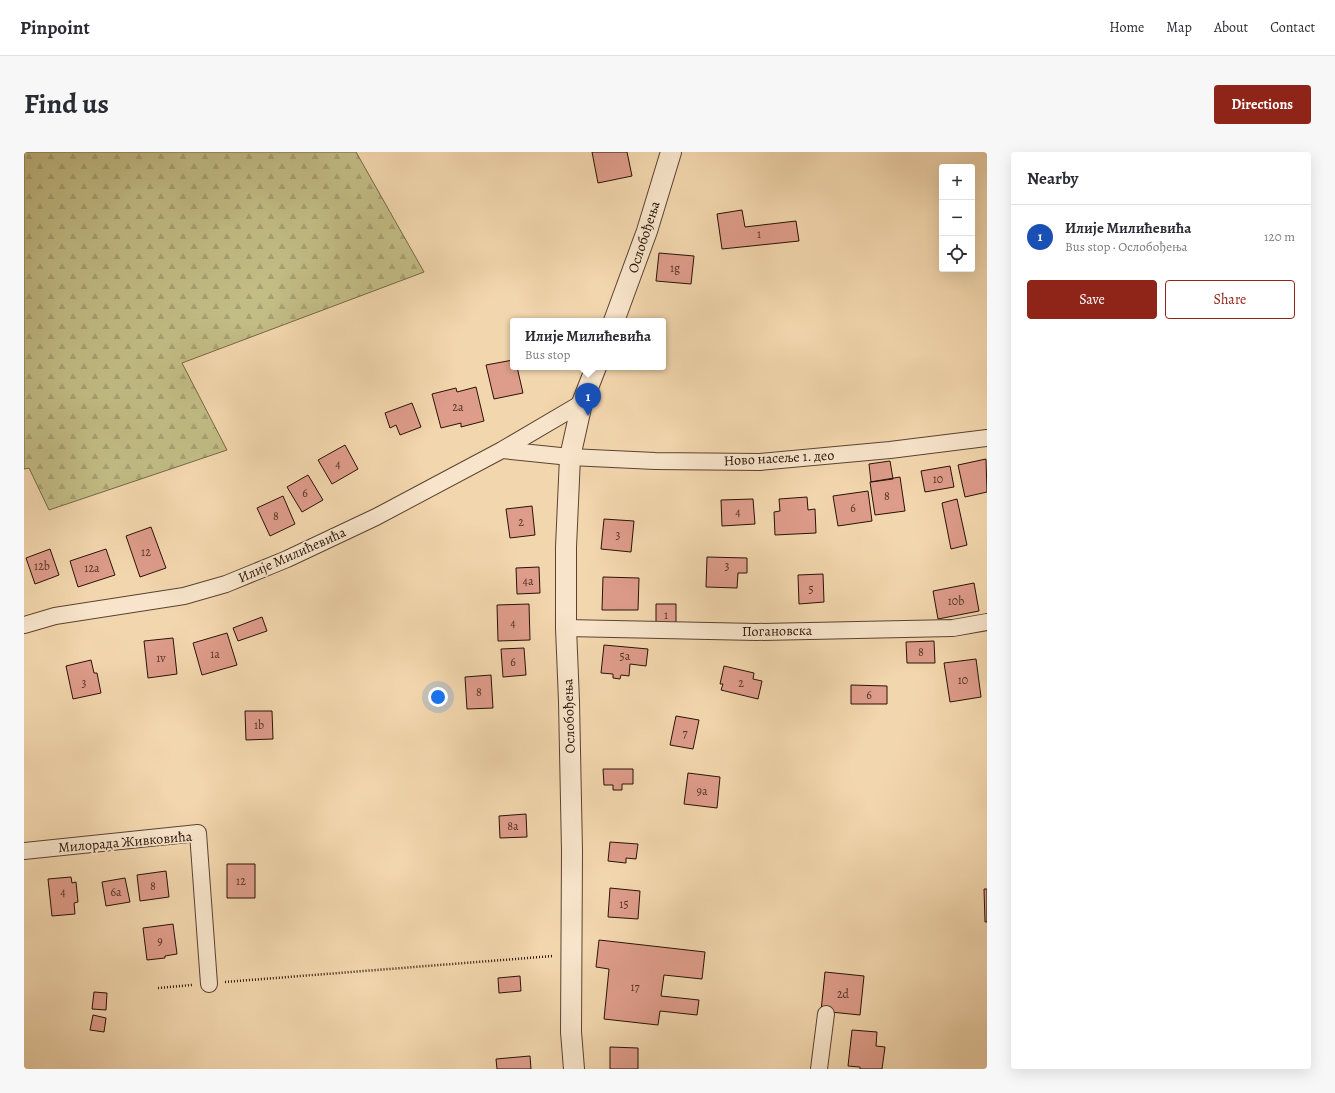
<!DOCTYPE html>
<html lang="en">
<head>
<meta charset="utf-8">
<style>
	body { margin:0; font-family:Alegreya,serif; background:#f7f7f7; color:#2b2b33 }
	.controls { position:absolute; right:12px; top:12px; display:grid; overflow:hidden; border-radius:4px; box-shadow:0 4px 16px #0002 }
	.controls button { width:36px; height:36px; display:grid; place-items:center; padding:0; border:0; border-bottom:1px solid #e1e1e2; background:#fff; color:#2b2b33; font:20px sans-serif }
	.you { position:absolute; left:414px; top:545px; width:14px; height:14px; margin:-10px; border:3px solid #fff; border-radius:50%; background:#1a73e8; box-shadow:0 0 0 6px #1a73e833 }
	.badge { display:grid; place-items:center; width:26px; height:26px; border-radius:50%; background:#8f2418; color:#fff; font-size:13px; font-weight:700 }
	.pin { position:absolute; translate:-50% -33px; filter:drop-shadow(0 1px 2px #0008) }
	.pin::after { content:''; position:absolute; top:21px; width:14px; height:12px; background:inherit; clip-path:polygon(0 0,100% 0,50% 100%) }
	.popup { position:absolute; left:486px; top:166px; width:156px; height:52px; box-sizing:border-box; display:grid; place-content:center; border-radius:4px; background:#fff; filter:drop-shadow(0 1px 3px #0005); font-size:13px; white-space:nowrap; color:#7c7c81 }
	.popup b { font-size:15px; color:#2b2b33 }
	.popup::after { content:''; position:absolute; left:50%; top:100%; margin-left:-8px; border:8px solid transparent; border-top-color:#fff }
	.list { margin:0; padding:0; list-style:none }
	h2 { display:flex; justify-content:space-between; align-items:center; height:52px; margin:0; padding:0 16px; font-size:17px }
	h2 small { font-size:13px; font-weight:400; color:#7c7c81 }
	.list li { display:grid; grid-template-columns:26px 1fr auto; gap:12px; align-items:center; box-sizing:border-box; height:64px; padding:0 16px; border-top:1px solid #e1e1e2 }
	.list b { display:block; font-size:15px; white-space:nowrap }
	.list p { margin:0; font-size:13px; white-space:nowrap; color:#7c7c81 }
	.list em { font-size:13px; font-style:normal; color:#7c7c81 }
	.actions { display:flex; gap:8px; padding:12px 16px }
	.actions a { flex:1; padding:9px 0; border:1px solid #8f2418; border-radius:4px; text-align:center; font-size:14px; color:#8f2418 }
	.actions .main { background:#8f2418; color:#fff }
	.icon { flex:none; width:22px; height:22px; fill:none; stroke:currentColor; stroke-width:2; stroke-linecap:round; stroke-linejoin:round }
	.map { position:relative; flex:none; width:963px; height:917px; overflow:hidden; border-radius:4px }
	header { display:flex; align-items:center; gap:24px; box-sizing:border-box; height:56px; padding:0 20px; background:#fff; border-bottom:1px solid #e1e1e2 }
	header strong { font-size:19px }
	nav { display:flex; gap:22px; margin-inline-start:auto; font-size:14px }
	.intro { display:flex; align-items:center; justify-content:space-between; box-sizing:border-box; height:96px; padding:0 24px }
	h1 { margin:0; font-size:28px }
	.button { padding:10px 18px; border-radius:4px; background:#8f2418; color:#fff; font-size:14px; font-weight:700 }
	main { display:flex; gap:24px; padding:0 24px }
	aside { flex:1; background:#fff; border-radius:4px; box-shadow:0 4px 16px #0002 }
	.map>svg:first-child { display:block }
</style>
</head>
<body>
<header>
<strong>Pinpoint</strong>
<nav><a>Home</a><a>Map</a><a>About</a><a>Contact</a></nav>
</header>
<div class="intro"><h1>Find us</h1><a class="button">Directions</a></div>
<main>
<div class="map">
<svg width="963" height="917" viewBox="0 0 963 917">
	<defs>
		<pattern id="forest-firs" width="22" height="20" patternUnits="userSpaceOnUse"><rect width="22" height="20" fill="#c2bc85"/><path d="M5 1l3.5 6h-7zM16 11l3.5 6h-7z" fill="#a7a171"/></pattern>
	</defs>
	<rect width="100%" height="100%" fill="#f2d6ad"/>
	<filter id="stains"><feTurbulence type="fractalNoise" baseFrequency=".005" numOctaves="4"/><feColorMatrix values="0 0 0 0 .2 0 0 0 0 .09 0 0 0 0 .02 0 0 0 .5 -.17"/></filter>
	<radialGradient id="worn" r=".72"><stop offset=".6" stop-color="#630" stop-opacity="0"/><stop offset="1" stop-color="#630" stop-opacity=".3"/></radialGradient>
	<path fill="url(#forest-firs)" stroke="#766746" d="M0 0H332L400 120 158 211 203 298 25 358 5 316 0 317Z"/>
	<path fill="#de9c8a" stroke="#291206" d="M568 0H603L608 24 574 31Z
		M718 58 721 75 772 69 775 89 698 97 693 62Z
		M635 101 670 104 667 132 632 129Z
		M489 208V215H493L499 241 470 247 462 213Z
		M452 235 460 269 437 275V271L417 276 408 242 432 236 433 240Z
		M388 251 397 275 376 283 372 273 366 276 361 261Z
		M321 293 334 317 308 332 294 308Z
		M962 307 963 340 941 345 934 313Z
		M866 309 869 327 847 330 845 312Z
		M926 314 930 335 901 340 897 319Z
		M284 323 299 348 278 360 263 335Z
		M876 325 881 359 851 363 846 330Z
		M844 339 848 369 814 374 809 344Z
		M259 344 271 372 246 384 233 356Z
		M783 345 784 358 791 357 792 381 751 383 750 360 756 359 755 347Z
		M729 347 731 372 698 374 697 348Z
		M933 347 943 393 927 397 918 351Z
		M508 354 511 383 486 386 482 357Z
		M580 367 610 369 607 400 577 397Z
		M127 375 142 416 116 425 102 384Z
		M26 397 35 423 11 432 2 406Z
		M82 397 91 423 54 435 46 409Z
		M683 405 723 406V421H714L713 436 682 435Z
		M515 415 516 441 493 442 492 416Z
		M799 422 800 450 775 452 774 423Z
		M579 425 615 426 614 458H578Z
		M950 431 955 459 914 467 909 439Z
		M505 452 506 488 474 489 473 453Z
		M632 452H652V473L632 474Z
		M238 465 243 479 214 489 209 476Z
		M203 481 213 513 178 523 169 491Z
		M149 486 153 522 124 526 120 489Z
		M910 489 911 511H883L882 490Z
		M580 493 624 497 622 514 606 512 605 524 597 523 596 527 589 526V522L577 521Z
		M500 496 502 523 479 525 477 497Z
		M952 507 957 545 926 550 920 511Z
		M67 508 70 521H73L77 541 49 547 42 514Z
		M700 514 730 521 729 527 738 529 734 547 697 538 699 532H696Z
		M467 523 469 556 443 557 441 525Z
		M827 533 863 534V552H827Z
		M221 559H248L249 587 222 588Z
		M652 564 675 568 669 597 646 593Z
		M579 617H609V632H598V638H589V633H580Z
		M664 621 696 625 693 656 660 652Z
		M502 662 503 685 476 686 475 664Z
		M586 690 614 692 612 707 602 706V711L584 709Z
		M203 712H231V746H203Z
		M142 719 145 745 116 749 113 723Z
		M47 725 48 731 52 730 54 750 50 751 51 762 28 764 24 727Z
		M101 726 106 750 82 754 78 730Z
		M586 736 616 739 614 767 584 765Z
		M960 737H963V770H961Z
		M149 772 153 802 141 804V806L123 808 119 776Z
		M575 788 681 800 678 827 640 823 637 844 675 848 673 863 636 859 634 873 580 867 585 817 572 815Z
		M801 820 840 824 836 863 797 859Z
		M496 824 497 839 475 841 474 826Z
		M70 840 83 841 82 858 68 857Z
		M69 863 82 866 80 880 66 878Z
		M828 878 853 880 852 894 861 895 858 917H836V915L824 914Z
		M586 895 614 896V917H586Z
		M506 904 507 917H473L472 907Z"/>
	<g fill="none" stroke-linecap="round" stroke-linejoin="round">
		<defs>
			<path id="minor" d="M478 298 546 305 631 309 736 310 866 298 963 286
				M0 473 31 464 160 444 202 432 263 407 352 365 478 298 558 251
				M542 476 733 480 929 476 963 470
				M0 699 174 681 185 832
				M795 917 802 862"/>
			<path id="tertiary" d="M590 169 623 79 647 0
				M550 917 547 880 548 699 545 549 542 476V395L546 305 558 251 572 215"/>
		</defs>
		<use href="#minor" stroke="#5b4330" stroke-width="18"/>
		<use href="#tertiary" stroke="#5b4330" stroke-width="22"/>
		<path stroke="#291206" stroke-width="2.5" stroke-dasharray="1 2" stroke-linecap="butt" d="M201 830 529 804
			M134 836 168 833"/>
		<use href="#minor" stroke="#f7e4ca" stroke-width="16"/>
		<use href="#tertiary" stroke="#f7e4ca" stroke-width="20"/>
	</g>
	<g text-anchor="middle" dominant-baseline="central" stroke-width="3.5" stroke-linejoin="round" paint-order="stroke">
		<g font-size="12" fill="#563427">
			<text x="735" y="82">1</text>
			<text x="651" y="116">1g</text>
			<text x="434" y="255">2a</text>
			<text x="314" y="312">4</text>
			<text x="914" y="327">10</text>
			<text x="281" y="341">6</text>
			<text x="863" y="344">8</text>
			<text x="829" y="356">6</text>
			<text x="714" y="360">4</text>
			<text x="252" y="364">8</text>
			<text x="497" y="370">2</text>
			<text x="594" y="383">3</text>
			<text x="122" y="400">12</text>
			<text x="18" y="414">12b</text>
			<text x="703" y="414">3</text>
			<text x="68" y="416">12a</text>
			<text x="504" y="429">4a</text>
			<text x="787" y="437">5</text>
			<text x="932" y="449">10b</text>
			<text x="642" y="463">1</text>
			<text x="489" y="471">4</text>
			<text x="897" y="500">8</text>
			<text x="191" y="502">1a</text>
			<text x="601" y="504">5a</text>
			<text x="137" y="506">1v</text>
			<text x="489" y="510">6</text>
			<text x="939" y="528">10</text>
			<text x="60" y="531">3</text>
			<text x="717" y="531">2</text>
			<text x="455" y="540">8</text>
			<text x="845" y="543">6</text>
			<text x="235" y="573">1b</text>
			<text x="661" y="581">7</text>
			<text x="678" y="639">9a</text>
			<text x="489" y="674">8a</text>
			<text x="217" y="729">12</text>
			<text x="129" y="734">8</text>
			<text x="39" y="740">4</text>
			<text x="92" y="740">6a</text>
			<text x="600" y="752">15</text>
			<text x="136" y="789">9</text>
			<text x="611" y="835">17</text>
			<text x="819" y="842">2d</text>
		</g>
		<g font-size="14" fill="#291206" stroke="#f7e4ca">
			<text transform="translate(620 85) rotate(-72)">Ослобођења</text>
			<text transform="translate(755 306) rotate(-3)">Ново насеље 1. део</text>
			<text transform="translate(268 403) rotate(-24)">Илије Милићевића</text>
			<text transform="translate(753 479) rotate(-1)">Погановска</text>
			<text transform="translate(545 564) rotate(-92)">Ослобођења</text>
			<text transform="translate(101 690) rotate(-5)">Милорада Живковића</text>
		</g>
	</g>
	<rect width="100%" height="100%" filter="url(#stains)"/>
	<rect width="100%" height="100%" fill="url(#worn)"/>
</svg>
<div class="controls">
<button>+</button>
<button>−</button>
<button><svg class="icon" aria-label="locate" viewBox="0 0 24 24"><circle cx="12" cy="12" r="6"/><path d="M12 2v4M12 18v4M2 12h4M18 12h4"/></svg></button>
</div>
<div class="you"></div>
<div class="pin badge" style="left:564px;top:264px;background:#1a4fb4">1</div>
<div class="popup"><b>Илије Милићевића</b>Bus stop</div>
</div>
<aside>
<h2>Nearby<small></small></h2>
<ul class="list">
<li><span class="badge" style="background:#1a4fb4">1</span><div><b>Илије Милићевића</b><p>Bus stop · Ослобођења</p></div><em>120 m</em></li>
</ul>
<div class="actions"><a class="main">Save</a><a>Share</a></div>
</aside>
</main>
</body>
</html>
